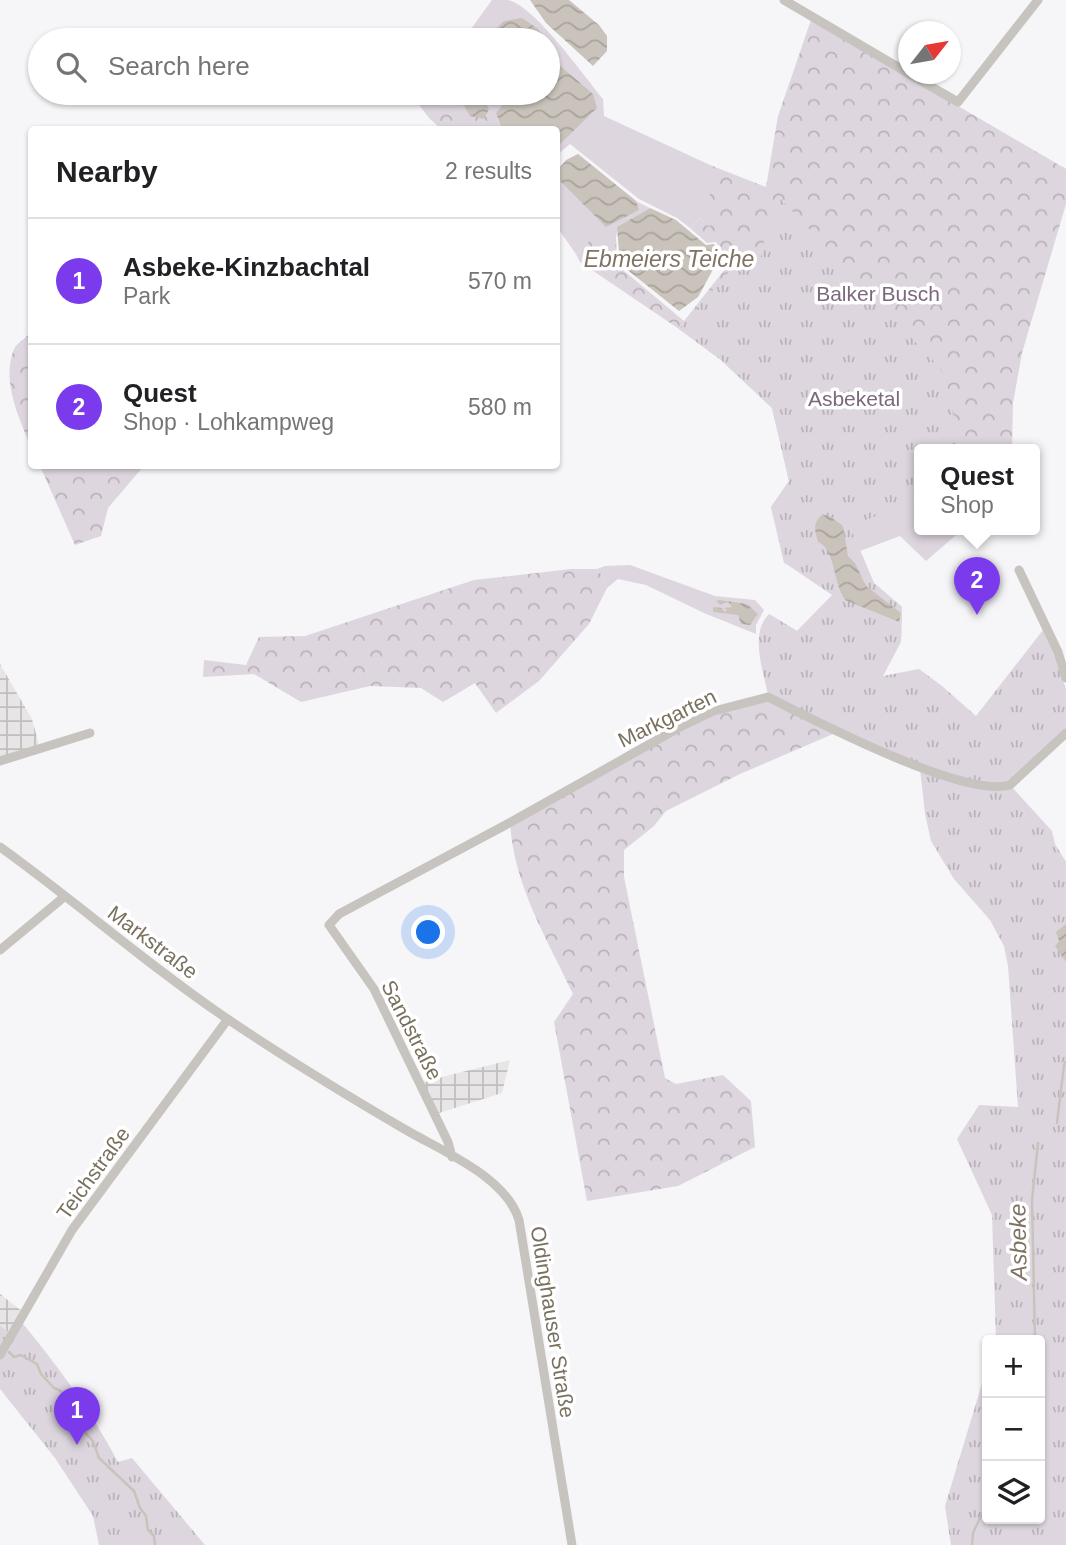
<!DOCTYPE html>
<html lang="en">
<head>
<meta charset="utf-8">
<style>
	body { margin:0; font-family:Helvetica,sans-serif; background:#f6f6f6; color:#202124 }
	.controls { position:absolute; right:21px; bottom:21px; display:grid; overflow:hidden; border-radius:7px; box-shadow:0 2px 5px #0004 }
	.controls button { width:63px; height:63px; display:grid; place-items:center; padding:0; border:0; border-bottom:2px solid #e0e0e0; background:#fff; color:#202124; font:35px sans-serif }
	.compass { position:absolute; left:898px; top:21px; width:63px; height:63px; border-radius:50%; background:#fff; box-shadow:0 2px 5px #0004; rotate:59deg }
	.you { position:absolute; left:429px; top:933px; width:24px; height:24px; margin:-18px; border:5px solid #fff; border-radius:50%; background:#1a73e8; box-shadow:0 0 0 10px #1a73e833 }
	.badge { display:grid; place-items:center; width:46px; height:46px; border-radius:50%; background:#7c3aed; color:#fff; font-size:23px; font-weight:700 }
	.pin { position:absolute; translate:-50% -58px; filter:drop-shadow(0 2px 4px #0008) }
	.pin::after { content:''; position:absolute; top:37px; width:24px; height:21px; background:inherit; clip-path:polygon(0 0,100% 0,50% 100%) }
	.popup { position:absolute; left:914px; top:444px; width:126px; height:91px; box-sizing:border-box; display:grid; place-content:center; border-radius:7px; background:#fff; filter:drop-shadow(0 2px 5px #0005); font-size:23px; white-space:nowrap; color:#757577 }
	.popup b { font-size:26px; color:#202124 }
	.popup::after { content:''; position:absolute; left:50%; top:100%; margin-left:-14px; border:14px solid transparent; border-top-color:#fff }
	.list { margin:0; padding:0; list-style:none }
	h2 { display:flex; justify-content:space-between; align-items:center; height:91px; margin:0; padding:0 28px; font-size:30px }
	h2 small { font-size:23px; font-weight:400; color:#757577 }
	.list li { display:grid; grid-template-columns:46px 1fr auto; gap:21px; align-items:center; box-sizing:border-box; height:126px; padding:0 28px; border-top:2px solid #e0e0e0 }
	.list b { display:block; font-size:26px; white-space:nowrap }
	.list p { margin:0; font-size:23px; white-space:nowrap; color:#757577 }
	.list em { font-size:23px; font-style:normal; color:#757577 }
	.icon { flex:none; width:38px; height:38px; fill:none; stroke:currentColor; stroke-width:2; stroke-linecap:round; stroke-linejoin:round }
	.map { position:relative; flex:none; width:1066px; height:1545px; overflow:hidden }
	.search { position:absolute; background:#fff; box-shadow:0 2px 5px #0004; left:28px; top:28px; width:532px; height:77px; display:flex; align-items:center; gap:18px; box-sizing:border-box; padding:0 24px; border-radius:38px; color:#757577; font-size:26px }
	.panel { position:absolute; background:#fff; box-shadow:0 2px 5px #0004; left:28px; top:126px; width:532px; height:343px; border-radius:7px }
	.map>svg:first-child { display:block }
</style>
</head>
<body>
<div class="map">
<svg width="1066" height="1545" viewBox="0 0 1066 1545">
	<defs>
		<pattern id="industrial-grid" width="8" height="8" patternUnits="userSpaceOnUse" patternTransform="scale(1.75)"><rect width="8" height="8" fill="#e7e5e6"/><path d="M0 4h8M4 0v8" fill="none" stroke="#c0bebe"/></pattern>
		<pattern id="forest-crowns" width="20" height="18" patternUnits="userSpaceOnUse" patternTransform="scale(1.75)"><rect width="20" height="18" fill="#ded6df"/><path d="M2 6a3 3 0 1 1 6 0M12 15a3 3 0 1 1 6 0" fill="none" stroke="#b9b2b8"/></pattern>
		<pattern id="park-tufts" width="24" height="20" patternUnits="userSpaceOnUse" patternTransform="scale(1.75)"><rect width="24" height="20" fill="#ded6df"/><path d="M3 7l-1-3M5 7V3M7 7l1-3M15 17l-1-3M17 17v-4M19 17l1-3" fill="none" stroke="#b9b2b8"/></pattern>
		<pattern id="water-waves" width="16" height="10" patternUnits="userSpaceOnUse" patternTransform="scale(1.75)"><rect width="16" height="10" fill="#cac3bc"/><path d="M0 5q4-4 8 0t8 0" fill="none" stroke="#a9a39c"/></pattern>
	</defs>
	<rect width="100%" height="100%" fill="#f6f5f8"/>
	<path fill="url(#industrial-grid)" d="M0 664 32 719 39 745 0 758Z
		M510 1060 502 1093 436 1114 422 1082Z
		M0 1294 23 1312 10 1334 0 1325Z"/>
	<path fill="#ded6df" d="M492 0C497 0 503 0 508 0 535 6 584 76 603 99L604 116 710 165V228L700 218 690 228 677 218 639 199 570 144 557 155 556 130 502 129 496 113 512 93H548V40H463Z
		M578 154 636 201 650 208 618 227 616 237 602 230 576 254 557 227 556 169Z
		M919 498V529H963L926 561 900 536 860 551 850 527Z
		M630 565 715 596 755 600 764 610 756 625V634L704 613 646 585 618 579 607 588V582L597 569 605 566Z"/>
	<path fill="url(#forest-crowns)" d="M811 20 1066 169V204L1022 353 1013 403 1012 449H919V498L850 527 874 583 902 607 901 642 880 632 793 643 769 614 797 631 833 595 821 577 784 563 771 507 789 481 772 408 721 360 679 329 580 262 576 254 602 229 616 237 617 265 684 321 725 269 724 254 716 242 707 243 690 228 700 218 710 227V165L766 187 778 116Z
		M417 93H512L496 113 502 130 441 129 429 118 413 97Z
		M31 332V447C19 418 0 379 15 347 19 342 27 337 31 332Z
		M40 466H147L143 467 108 508 101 536 75 545Z
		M571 569H597L607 582V588L589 624 539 681 496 713 475 683 443 702 421 688 370 686 301 702 254 674 203 677 204 660 246 665 259 637 305 636 474 580Z
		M756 698 769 701 833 734 740 774 666 811 654 826 624 850V877L665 1078 676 1084 723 1075 751 1101 755 1147 678 1186 587 1201 554 1022 573 994C547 939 512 882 510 820L682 720Z"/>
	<path fill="url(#park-tufts)" d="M781 199 941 369 964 449H919V498L850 527 874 583 902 607 901 642 883 676 919 669 942 686 976 716 1043 630 1054 653 1066 689V733L1010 785 1052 831 1055 844 1066 862V1545H951L945 1506 987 1367V1519H1040V1340H996L992 1215 957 1139 979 1105 1018 1107 1008 966 1004 946 998 935 990 920 954 879 931 841 925 814 920 769 833 734 769 700C765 675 748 635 769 614L797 631 832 595 785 563 771 507 789 481 772 408 721 360 679 329 734 266 758 270 765 236 773 228Z
		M19 1319C56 1363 91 1411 118 1462L132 1458 205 1545H99L93 1516 55 1458 0 1389V1325L10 1334Z"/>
	<path fill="url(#water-waves)" d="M530 0H569L599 25 607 36V51L593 66 546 23Z
		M522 18 537 28 547 40H484L504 21Z
		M557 63 593 94 597 108 557 147 556 130 502 129 496 113 512 93H548V65Z
		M471 93 485 102 489 109 484 119 470 116 463 104Z
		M578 154 636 201 639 210 606 227 557 178V171L566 160Z
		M650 208 676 220 706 245 714 244 721 255 698 297 679 311 620 264 617 227Z
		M822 515H828L843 526 848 556 855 563 866 586 901 613 899 622 845 600C833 583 835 548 818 542 815 531 812 523 822 515Z
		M719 600 747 604 758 614 750 625 741 624 738 615 713 612V607L722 608 725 612 727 610 724 608 732 607 728 602 720 605 716 601Z
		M1066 924V962L1055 946 1059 941 1056 932Z"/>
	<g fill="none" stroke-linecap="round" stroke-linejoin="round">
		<path stroke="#cac3bc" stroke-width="2.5" d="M1057 1123 1064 1065 1066 1061
			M1035 1340 1032 1200 1038 1143
			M9 1352 14 1357 21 1355 37 1364 41 1374 54 1388 61 1391 66 1402 73 1404 78 1425 93 1441 99 1458 134 1491 140 1508 146 1516 148 1530 154 1536 155 1545
			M972 1545 973 1533 987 1503"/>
		<path stroke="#c7c4bf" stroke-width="9" d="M784 0 908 73
			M909 74 958 102 1038 0
			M1019 570 1058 652 1066 678
			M0 761 90 733
			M0 847C78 903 150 967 229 1020 287 1059 346 1095 406 1130 444 1152 506 1177 519 1220L572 1545
			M0 950 64 897
			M452 1157 448 1142 374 989 329 925 339 914 511 822 682 726 714 711 768 697C814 720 965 799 1010 785L1066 733
			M0 1355 72 1230 228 1019"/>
	</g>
	<g text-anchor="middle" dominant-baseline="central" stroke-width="7" stroke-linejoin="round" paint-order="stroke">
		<g font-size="21" fill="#7c677c" stroke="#fff">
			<text x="878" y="293">Balker Busch</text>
			<text x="854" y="398">Asbeketal</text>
		</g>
		<g font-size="21" fill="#79705f" stroke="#fff">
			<text transform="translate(667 718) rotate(-26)">Markgarten</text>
			<text transform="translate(153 942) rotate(37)">Markstraße</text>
			<text transform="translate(412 1030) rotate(63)">Sandstraße</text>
			<text transform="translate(93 1173) rotate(-54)">Teichstraße</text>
			<text transform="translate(553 1322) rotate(81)">Oldinghauser Straße</text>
		</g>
		<g font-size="23" font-style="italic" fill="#807264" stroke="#fff">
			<text x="669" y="259">Ebmeiers Teiche</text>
			<text transform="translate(1018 1242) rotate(-91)">Asbeke</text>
		</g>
	</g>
</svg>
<div class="controls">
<button>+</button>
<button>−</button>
<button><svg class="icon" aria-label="layers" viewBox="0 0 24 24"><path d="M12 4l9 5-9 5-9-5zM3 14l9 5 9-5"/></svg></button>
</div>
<svg class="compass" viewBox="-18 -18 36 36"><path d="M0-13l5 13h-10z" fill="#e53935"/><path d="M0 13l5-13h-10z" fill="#757577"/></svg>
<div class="you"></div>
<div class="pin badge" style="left:77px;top:1445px">1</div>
<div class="pin badge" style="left:977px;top:615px">2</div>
<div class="popup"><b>Quest</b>Shop</div>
<div class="search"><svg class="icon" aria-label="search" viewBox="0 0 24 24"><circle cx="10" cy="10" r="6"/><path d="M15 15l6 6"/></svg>Search here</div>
<section class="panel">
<h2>Nearby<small>2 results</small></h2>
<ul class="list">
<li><span class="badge">1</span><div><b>Asbeke-Kinzbachtal</b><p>Park</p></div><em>570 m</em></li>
<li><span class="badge">2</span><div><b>Quest</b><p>Shop · Lohkampweg</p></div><em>580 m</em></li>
</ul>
</section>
</div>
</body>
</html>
